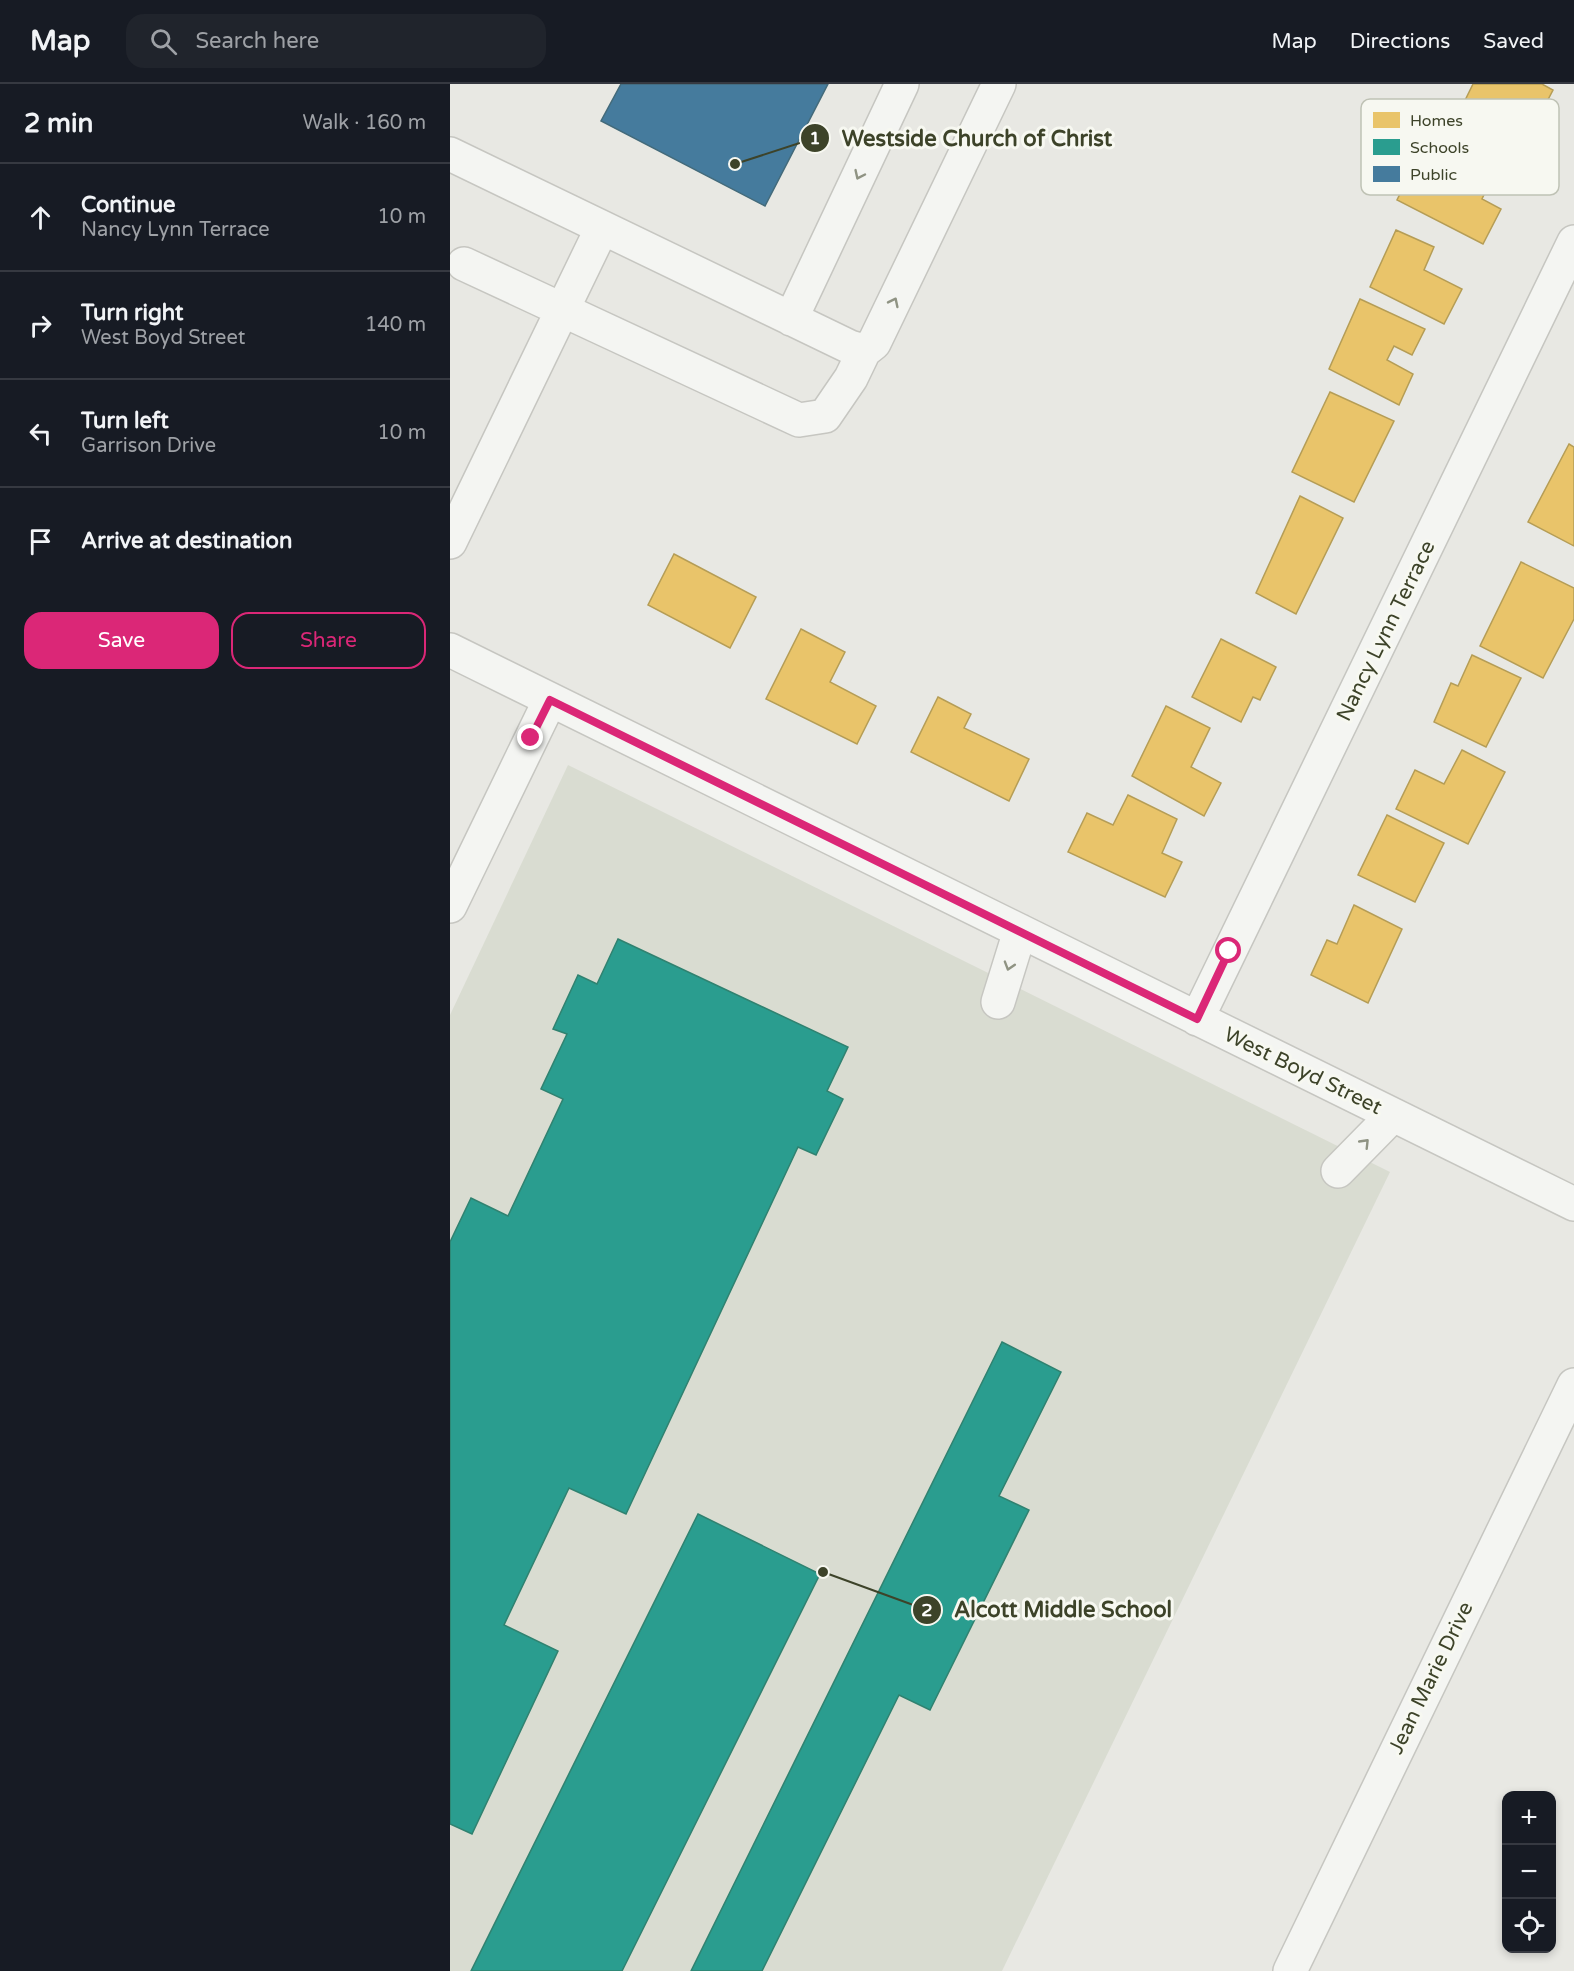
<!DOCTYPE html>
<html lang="en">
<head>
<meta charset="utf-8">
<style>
	body { margin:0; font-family:"Varela Round",sans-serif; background:#20242c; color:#f1f3f6 }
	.controls { position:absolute; right:18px; bottom:18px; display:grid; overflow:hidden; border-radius:12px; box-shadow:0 3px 9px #0003 }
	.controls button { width:54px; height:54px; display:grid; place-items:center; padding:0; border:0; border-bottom:2px solid #363941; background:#171b24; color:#f1f3f6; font:30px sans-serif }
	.stop { position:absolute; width:18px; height:18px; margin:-14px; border:4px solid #db2777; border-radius:50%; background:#fff }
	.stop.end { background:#db2777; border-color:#fff; box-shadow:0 2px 6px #0008 }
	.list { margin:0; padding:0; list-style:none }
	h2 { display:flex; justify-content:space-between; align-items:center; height:78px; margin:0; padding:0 24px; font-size:26px }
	h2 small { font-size:20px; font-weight:400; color:#9ea1a6 }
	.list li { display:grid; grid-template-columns:39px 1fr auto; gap:18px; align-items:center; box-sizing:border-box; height:108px; padding:0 24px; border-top:2px solid #363941 }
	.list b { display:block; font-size:22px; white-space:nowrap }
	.list p { margin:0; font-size:20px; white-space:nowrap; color:#9ea1a6 }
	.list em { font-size:20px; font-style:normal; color:#9ea1a6 }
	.actions { display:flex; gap:12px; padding:18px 24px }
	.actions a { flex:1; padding:14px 0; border:2px solid #db2777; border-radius:18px; text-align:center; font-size:21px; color:#db2777 }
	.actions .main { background:#db2777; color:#fff }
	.icon { flex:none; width:33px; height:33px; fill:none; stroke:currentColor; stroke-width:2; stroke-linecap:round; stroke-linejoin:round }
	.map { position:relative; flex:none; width:1124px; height:1887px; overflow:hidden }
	header { display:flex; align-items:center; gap:36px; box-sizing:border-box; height:84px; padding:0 30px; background:#171b24; border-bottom:2px solid #363941 }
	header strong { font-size:28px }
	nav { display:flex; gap:33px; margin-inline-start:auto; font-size:21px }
	.search { width:420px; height:54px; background:#20242c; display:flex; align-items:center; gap:15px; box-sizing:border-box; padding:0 21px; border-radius:18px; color:#9ea1a6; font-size:22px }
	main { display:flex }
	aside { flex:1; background:#171b24 }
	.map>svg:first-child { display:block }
</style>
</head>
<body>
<header>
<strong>Map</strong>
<div class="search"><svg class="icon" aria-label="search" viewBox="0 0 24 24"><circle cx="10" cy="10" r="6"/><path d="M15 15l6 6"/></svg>Search here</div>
<nav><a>Map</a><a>Directions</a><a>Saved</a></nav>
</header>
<main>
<aside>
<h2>2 min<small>Walk · 160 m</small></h2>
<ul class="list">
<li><svg class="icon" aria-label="ahead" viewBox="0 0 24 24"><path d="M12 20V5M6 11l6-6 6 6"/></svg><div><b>Continue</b><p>Nancy Lynn Terrace</p></div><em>10 m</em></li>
<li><svg class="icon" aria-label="right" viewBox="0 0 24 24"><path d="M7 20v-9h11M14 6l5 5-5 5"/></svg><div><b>Turn right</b><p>West Boyd Street</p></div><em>140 m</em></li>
<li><svg class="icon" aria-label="left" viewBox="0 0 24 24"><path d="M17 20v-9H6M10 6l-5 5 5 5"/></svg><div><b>Turn left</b><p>Garrison Drive</p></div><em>10 m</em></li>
<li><svg class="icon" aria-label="arrive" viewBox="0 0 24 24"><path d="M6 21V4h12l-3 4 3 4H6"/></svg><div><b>Arrive at destination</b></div></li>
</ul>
<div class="actions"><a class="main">Save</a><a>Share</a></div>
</aside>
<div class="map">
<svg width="1124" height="1887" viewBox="0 0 1124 1887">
	<rect width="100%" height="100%" fill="#e8e8e3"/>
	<path fill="#d9dcd1" d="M118 681 940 1088 552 1887H0V931Z"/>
	<path fill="#e9c46a" stroke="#b59d56" stroke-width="1.5" d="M1023 0H1092L1103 6 1068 73 1003 41Z
		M981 47 1048 81 1032 115 1051 125 1033 160 947 116Z
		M946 146 984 163 974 186 1012 205 994 240 920 203Z
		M910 215 975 245 962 271 944 262 937 276 963 290 949 321 879 285Z
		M880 308 944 337 904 418 842 388Z
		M1119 360 1124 363V462L1078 438Z
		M850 412 893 434 846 530 806 509Z
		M224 470 306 513 280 564 198 521Z
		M1071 478 1124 504V535L1093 594 1030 562Z
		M351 545 395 568 380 598 426 622 407 660 316 615Z
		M771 555 826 583 810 616 803 613 791 638 742 613Z
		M1022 571 1071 594 1036 663 984 638 1001 599 1008 602Z
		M488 613 521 630 514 644 579 675 559 717 461 668Z
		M716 622 760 644 741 683 771 699 754 732 682 692Z
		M1012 666 1055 688 1018 760 946 725 965 686 994 700Z
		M678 711 727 735 712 769 732 778 715 813 618 768 637 729 663 741Z
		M937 731 994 759 965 818 908 791Z
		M904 821 952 845 918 919 861 891 877 856 887 860Z"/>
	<path fill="#2a9d8f" stroke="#308270" stroke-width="1.5" d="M168 855 398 963 377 1007 393 1015 366 1071 348 1063 176 1430 119 1404 54 1541 108 1567 22 1750 0 1740V1158L21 1114 58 1132 113 1015 91 1005 117 950 103 945 128 891 147 900Z
		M552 1258 611 1288 549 1412 579 1426 480 1626 449 1611 312 1887H241Z
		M248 1430 370 1490 172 1887H21Z"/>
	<path fill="#457b9d" stroke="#436a7a" stroke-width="1.5" d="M171 0H378L315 122 151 37Z"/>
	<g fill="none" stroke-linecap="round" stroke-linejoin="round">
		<defs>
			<path id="minor" d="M0 70 400 263 414 267
				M14 180 349 336 375 332 401 294 414 267 424 259 549 0
				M341 235 452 0
				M0 458 152 144
				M0 566 1124 1120
				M0 822 100 616
				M548 918 570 847
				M747 935 1124 158
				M888 1087 943 1031
				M840 1887 1124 1301"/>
		</defs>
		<use href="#minor" stroke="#c6c6c1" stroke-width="36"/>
		<use href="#minor" stroke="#f4f5f2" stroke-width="33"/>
	</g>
	<defs><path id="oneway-chevron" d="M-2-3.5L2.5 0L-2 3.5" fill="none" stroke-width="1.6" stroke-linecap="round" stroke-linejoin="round" transform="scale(1.5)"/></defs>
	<g stroke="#8f9383">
		<use href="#oneway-chevron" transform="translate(409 91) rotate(115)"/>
		<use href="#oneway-chevron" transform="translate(444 218) rotate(-64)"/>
		<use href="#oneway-chevron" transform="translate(559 882) rotate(107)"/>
		<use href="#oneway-chevron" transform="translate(915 1059) rotate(-46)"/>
	</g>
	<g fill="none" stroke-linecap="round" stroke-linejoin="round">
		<path stroke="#db2777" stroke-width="8" d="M81 654 100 616 747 935 779 867"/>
	</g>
	<g text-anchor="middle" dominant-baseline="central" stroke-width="6" stroke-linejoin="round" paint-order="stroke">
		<g font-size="21" fill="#3d4329" stroke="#f7f8f1">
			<text transform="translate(936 547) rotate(-64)">Nancy Lynn Terrace</text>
			<text transform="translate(853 987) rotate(26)">West Boyd Street</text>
			<text transform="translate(981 1594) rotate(-64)">Jean Marie Drive</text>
		</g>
	</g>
	<rect x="911" y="15" width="198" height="96" rx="9" fill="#f7f8f1" stroke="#bfc2b5" stroke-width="1.5"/>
	<rect x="923" y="28" width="27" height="16" fill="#e9c46a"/>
	<rect x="923" y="55" width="27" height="16" fill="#2a9d8f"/>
	<rect x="923" y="82" width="27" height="16" fill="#457b9d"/>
	<g font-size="16" fill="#3d4329">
		<text x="960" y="42">Homes</text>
		<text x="960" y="69">Schools</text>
		<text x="960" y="96">Public</text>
	</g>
	<path fill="none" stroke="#3d4329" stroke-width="2" d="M285 80L365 54M373 1488L477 1526"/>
	<g fill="#3d4329" stroke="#f7f8f1" stroke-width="2">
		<circle cx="285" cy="80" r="6"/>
		<circle cx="373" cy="1488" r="6"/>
		<circle cx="365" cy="54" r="15"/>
		<circle cx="477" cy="1526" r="15"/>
	</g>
	<g font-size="18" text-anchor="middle" font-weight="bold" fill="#fff">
		<text x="365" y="60">1</text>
		<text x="477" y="1532">2</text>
	</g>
	<g font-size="22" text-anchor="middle" font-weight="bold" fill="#3d4329" stroke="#f7f8f1" stroke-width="6" stroke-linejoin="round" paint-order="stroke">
		<text x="527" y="62">Westside Church of Christ</text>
		<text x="613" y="1533">Alcott Middle School</text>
	</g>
</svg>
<div class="controls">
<button>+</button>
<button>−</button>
<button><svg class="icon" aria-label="locate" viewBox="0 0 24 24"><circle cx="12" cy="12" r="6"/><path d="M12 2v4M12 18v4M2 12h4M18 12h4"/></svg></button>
</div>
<div class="stop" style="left:779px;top:867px"></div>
<div class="stop end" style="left:81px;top:654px"></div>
</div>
</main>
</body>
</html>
